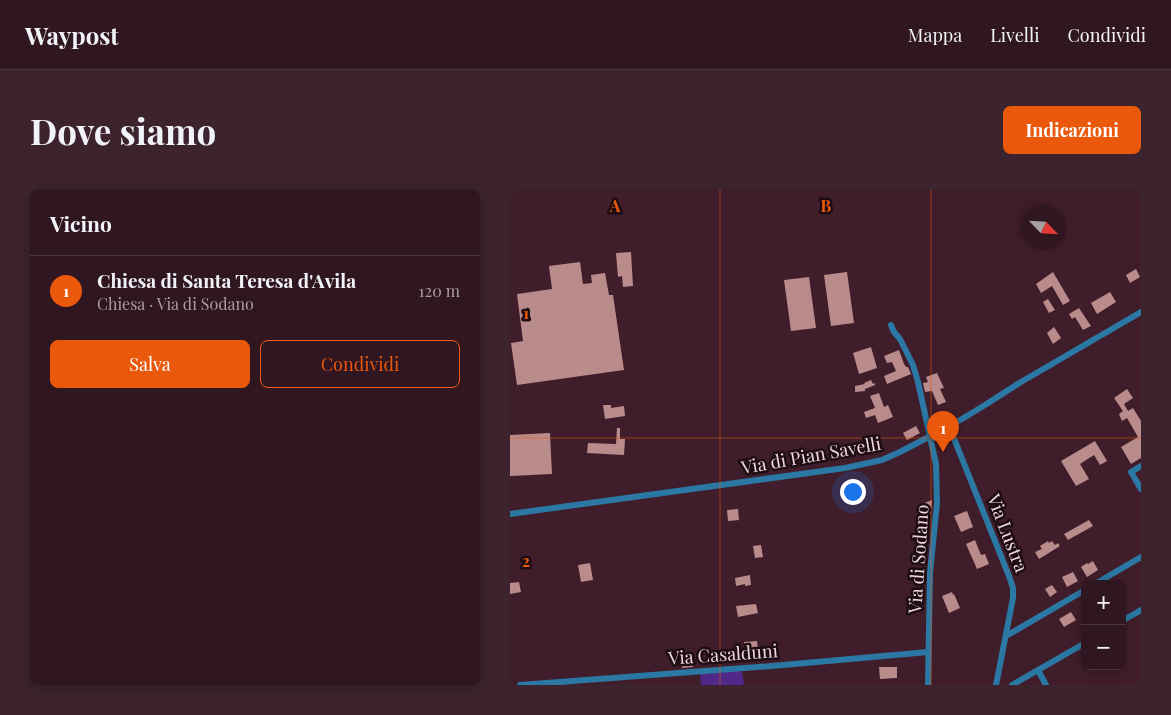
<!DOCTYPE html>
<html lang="it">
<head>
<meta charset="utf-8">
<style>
	body { margin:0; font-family:"Playfair Display",serif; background:#3c232d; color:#f1f3f6 }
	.controls { position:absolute; right:15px; bottom:15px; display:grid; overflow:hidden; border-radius:8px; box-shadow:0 2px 12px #0003 }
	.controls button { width:45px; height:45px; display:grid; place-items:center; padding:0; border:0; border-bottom:1px solid #4b353e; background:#301620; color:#f1f3f6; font:25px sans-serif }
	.compass { position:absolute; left:511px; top:15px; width:45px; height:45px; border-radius:50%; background:#301620; box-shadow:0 2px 12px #0003; rotate:115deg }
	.you { position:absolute; left:342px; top:301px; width:18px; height:18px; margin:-12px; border:4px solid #fff; border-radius:50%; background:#1a73e8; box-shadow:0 0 0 8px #1a73e833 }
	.badge { display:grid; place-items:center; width:32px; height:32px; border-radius:50%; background:#ea580c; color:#fff; font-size:16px; font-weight:700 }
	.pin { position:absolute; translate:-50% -41px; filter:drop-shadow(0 1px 2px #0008) }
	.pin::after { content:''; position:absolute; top:26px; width:18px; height:15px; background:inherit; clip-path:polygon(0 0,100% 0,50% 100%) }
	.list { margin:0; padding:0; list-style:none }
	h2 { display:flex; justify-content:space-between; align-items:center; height:65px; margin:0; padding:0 20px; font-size:21px }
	h2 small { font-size:16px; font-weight:400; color:#a89fa5 }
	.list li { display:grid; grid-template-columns:32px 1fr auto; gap:15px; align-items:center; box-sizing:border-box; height:70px; padding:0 20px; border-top:1px solid #4b353e }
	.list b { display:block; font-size:19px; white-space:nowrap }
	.list p { margin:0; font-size:16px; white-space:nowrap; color:#a89fa5 }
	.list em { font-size:16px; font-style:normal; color:#a89fa5 }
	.actions { display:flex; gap:10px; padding:15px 20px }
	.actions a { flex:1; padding:11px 0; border:1px solid #ea580c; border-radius:8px; text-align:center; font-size:18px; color:#ea580c }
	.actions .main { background:#ea580c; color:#fff }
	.map { position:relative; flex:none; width:631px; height:495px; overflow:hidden; border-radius:8px }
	header { display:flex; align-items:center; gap:30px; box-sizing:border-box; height:70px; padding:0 25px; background:#301620; border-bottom:1px solid #4b353e }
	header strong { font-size:24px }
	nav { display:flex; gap:28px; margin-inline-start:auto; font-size:18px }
	.intro { display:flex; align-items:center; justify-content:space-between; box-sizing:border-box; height:120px; padding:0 30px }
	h1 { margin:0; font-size:35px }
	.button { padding:12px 22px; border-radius:8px; background:#ea580c; color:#fff; font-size:18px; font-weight:700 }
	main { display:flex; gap:30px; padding:0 30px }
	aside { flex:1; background:#301620; border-radius:8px; box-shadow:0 2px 12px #0003 }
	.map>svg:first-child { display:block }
</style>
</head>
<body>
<header>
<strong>Waypost</strong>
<nav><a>Mappa</a><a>Livelli</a><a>Condividi</a></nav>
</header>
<div class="intro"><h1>Dove siamo</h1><a class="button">Indicazioni</a></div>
<main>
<aside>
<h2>Vicino<small></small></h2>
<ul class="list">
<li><span class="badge">1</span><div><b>Chiesa di Santa Teresa d'Avila</b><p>Chiesa · Via di Sodano</p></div><em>120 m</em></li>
</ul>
<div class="actions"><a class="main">Salva</a><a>Condividi</a></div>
</aside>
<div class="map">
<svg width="631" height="495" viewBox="0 0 631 495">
	<rect width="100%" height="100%" fill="#401d2a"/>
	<path fill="#51288a" d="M232 481 234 495H191L190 484Z"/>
	<path fill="#ba8b8b" d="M121 62 123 96 113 97 112 86 108 87 106 63Z
		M70 72 73 94 82 93 81 85 95 83 99 105H103L114 180 7 195 1 153 13 151 7 104 42 99 39 76Z
		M626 79 630 87 620 93 616 85Z
		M337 82 344 133 321 136 314 85Z
		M543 82 560 111 553 115 542 96 531 103 526 94Z
		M299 87 306 138 281 141 274 90Z
		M600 102 606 112 587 124 581 113Z
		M538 109 545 120 539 123 533 112Z
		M569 118 581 136 573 140 565 127 562 129 559 124Z
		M544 137 551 148 543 154 537 143Z
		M361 157 367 178 349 184 343 163Z
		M389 160 394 174 396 177H398L401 184 377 194 374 186 386 181 382 172 377 173 374 166Z
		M427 183 434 198 430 199 436 212 428 215 422 201 415 202 413 193 418 192 416 187Z
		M361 190 363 194 365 193V195L355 199V201L345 202V196L355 194 354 193Z
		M617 199 623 208 614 214 618 221 623 218 631 231V268L621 274 611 257 628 247 617 228 612 231 609 224 613 221 604 208Z
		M369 203 374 217 378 215 383 227 368 233 365 225 356 228 354 222 365 218 360 206Z
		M93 215H101V218L114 216 115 226 95 229Z
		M406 236 410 243 397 250 393 243Z
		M107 238H110V249H115L114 265 77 263 78 253 106 254Z
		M40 243 42 284 0 286V245Z
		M585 251 597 271 590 275 584 265 570 274 579 289 566 296 551 271Z
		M422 310 421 323 412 327 407 316Z
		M228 319 229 330 218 331 217 320Z
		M457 321 463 337 451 342 444 326Z
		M579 330 583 336 558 350 554 344Z
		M465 350 471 365 475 364 479 374 467 379 456 354Z
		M538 351 539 353 542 351 545 355 548 353 550 356 529 369 525 362 532 359 530 356Z
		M251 355 253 367 245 368 243 356Z
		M583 371 588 380 577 387 571 377 577 373 578 374Z
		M80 373 83 390 71 392 68 375Z
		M563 382 568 391 557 397 552 387Z
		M240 385 241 395 235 396V394L226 396 225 388Z
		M9 392 11 402 0 404V393Z
		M542 395 547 402 540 407 535 399Z
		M442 402 443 405 444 404 450 418 439 423 432 406Z
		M246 414 248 423 228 427 226 416Z
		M561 422 566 430 554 437 549 429Z
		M247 451 249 467 236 469 234 452Z
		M178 466V470H182L183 477 172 478 171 467Z
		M369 477H387V488L370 489Z"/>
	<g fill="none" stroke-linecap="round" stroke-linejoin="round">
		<path stroke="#2b78a4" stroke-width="6" d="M381 135 384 142 390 149 403 175 408 192 426 274 427 313 420 383 418 495
			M439 236 499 386 503 398V408L486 495
			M631 276 621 282 631 299
			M0 324 335 278 372 270 392 261 447 232 475 215 511 192 631 122
			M585 394 631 367
			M612 431 631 420
			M496 446 575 400
			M528 480 536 495
			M10 495 262 476 418 462
			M502 495 575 453"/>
	</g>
	<path fill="none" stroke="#e8590c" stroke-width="1" stroke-opacity="0.55" d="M210 0V495M421 0V495M0 248H631"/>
	<g text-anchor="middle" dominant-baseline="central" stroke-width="5" stroke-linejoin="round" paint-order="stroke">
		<g font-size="18" fill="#f0d7df" stroke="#1d0d13">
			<text transform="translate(301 265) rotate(-10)">Via di Pian Savelli</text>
			<text transform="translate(498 343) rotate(69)">Via Lustra</text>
			<text transform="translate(408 369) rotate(-86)">Via di Sodano</text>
			<text transform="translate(213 464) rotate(-4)">Via Casalduni</text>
		</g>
	</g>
	<g font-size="16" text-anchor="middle" font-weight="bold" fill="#e8590c" stroke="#1d0d13" stroke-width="5" stroke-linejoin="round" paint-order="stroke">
		<text x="105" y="22">A</text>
		<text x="316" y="22">B</text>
		<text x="16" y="129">1</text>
		<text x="16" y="377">2</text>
	</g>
</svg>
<div class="controls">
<button>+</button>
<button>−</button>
</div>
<svg class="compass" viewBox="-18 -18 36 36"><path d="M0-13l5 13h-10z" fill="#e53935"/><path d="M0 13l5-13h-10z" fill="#a89fa5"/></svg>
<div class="you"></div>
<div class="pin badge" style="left:433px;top:262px">1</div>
</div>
</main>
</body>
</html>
